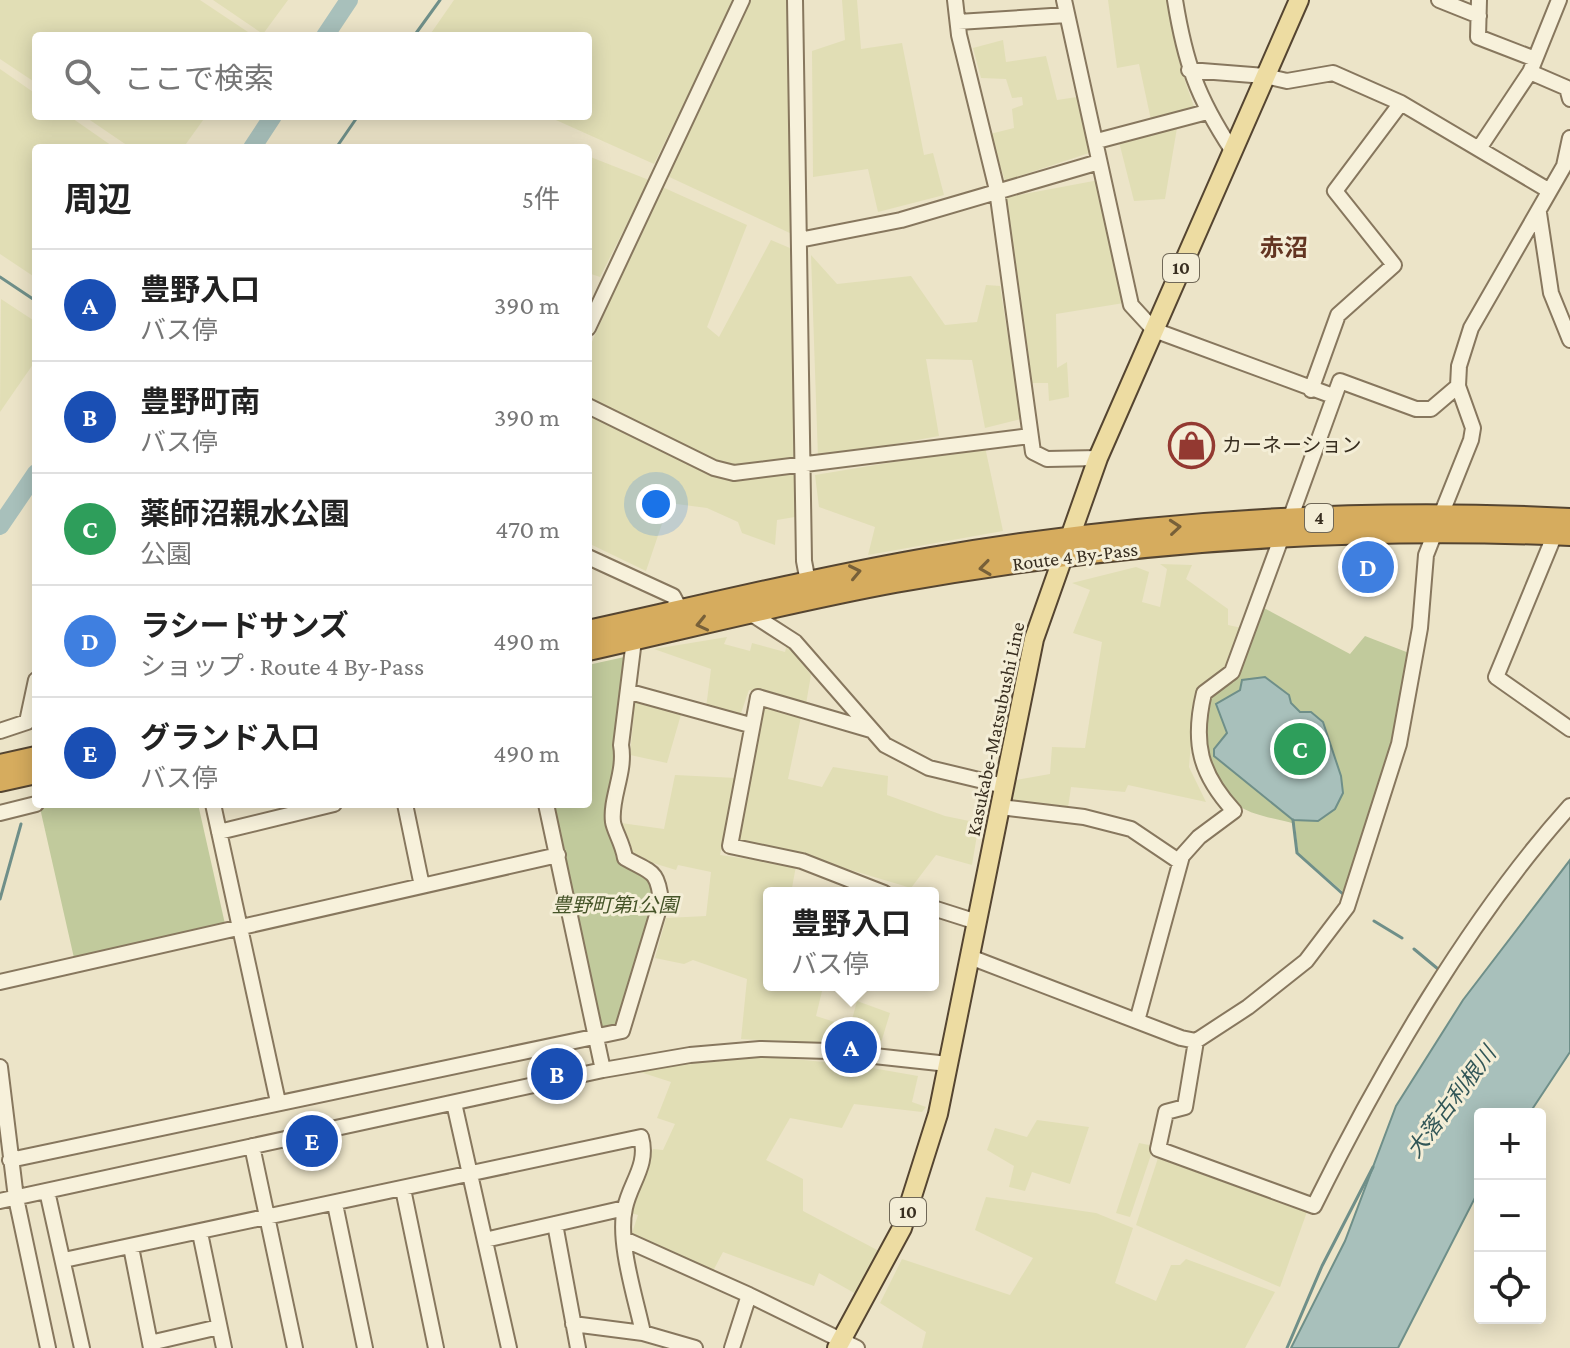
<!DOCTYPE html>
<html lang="ja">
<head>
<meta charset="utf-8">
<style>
	body { margin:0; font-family:"Crimson Pro","Noto Sans JP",serif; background:#f2f2f2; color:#222 }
	.controls { position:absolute; right:24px; bottom:24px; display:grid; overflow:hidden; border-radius:8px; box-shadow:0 4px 20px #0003 }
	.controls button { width:72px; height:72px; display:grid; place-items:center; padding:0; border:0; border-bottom:2px solid #e0e0e0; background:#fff; color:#222; font:40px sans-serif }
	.you { position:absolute; left:656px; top:504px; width:28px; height:28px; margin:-20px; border:6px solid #fff; border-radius:50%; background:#1a73e8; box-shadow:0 0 0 12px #1a73e833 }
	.badge { display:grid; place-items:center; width:52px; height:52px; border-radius:50%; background:#db2777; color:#fff; font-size:26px; font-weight:700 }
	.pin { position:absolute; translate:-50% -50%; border:4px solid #fff; box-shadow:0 2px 8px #0006 }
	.popup { position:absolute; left:763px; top:887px; width:176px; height:104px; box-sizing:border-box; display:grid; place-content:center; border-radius:8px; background:#fff; filter:drop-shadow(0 2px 6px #0005); font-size:26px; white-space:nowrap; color:#767676 }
	.popup b { font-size:30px; color:#222 }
	.popup::after { content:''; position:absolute; left:50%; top:100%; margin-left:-16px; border:16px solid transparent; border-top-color:#fff }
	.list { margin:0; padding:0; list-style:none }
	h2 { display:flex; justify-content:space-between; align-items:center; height:104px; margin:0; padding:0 32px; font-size:34px }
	h2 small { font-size:26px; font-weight:400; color:#767676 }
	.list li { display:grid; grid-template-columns:52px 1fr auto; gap:24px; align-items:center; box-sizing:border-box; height:112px; padding:0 32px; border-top:2px solid #e0e0e0 }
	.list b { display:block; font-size:30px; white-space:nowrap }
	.list p { margin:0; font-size:26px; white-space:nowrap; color:#767676 }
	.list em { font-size:26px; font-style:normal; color:#767676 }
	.icon { flex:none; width:44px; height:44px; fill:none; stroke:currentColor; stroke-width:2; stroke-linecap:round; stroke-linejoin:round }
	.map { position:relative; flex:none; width:1570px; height:1348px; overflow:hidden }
	.search { position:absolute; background:#fff; box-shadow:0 4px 20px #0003; left:32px; top:32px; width:560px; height:88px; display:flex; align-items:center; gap:20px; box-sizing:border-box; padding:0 28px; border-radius:8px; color:#767676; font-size:30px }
	.panel { position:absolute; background:#fff; box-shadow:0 4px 20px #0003; left:32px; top:144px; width:560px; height:664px; border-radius:8px }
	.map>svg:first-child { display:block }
</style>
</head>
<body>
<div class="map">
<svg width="1570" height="1348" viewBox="0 0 1570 1348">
	<rect width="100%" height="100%" fill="#ece4c8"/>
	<path fill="#e1deb5" d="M0 0H200L254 36H36V83L0 59Z
		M213 0H288L263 34Z
		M454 0H735L654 164 547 116H588V36H429Z
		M748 0H790L794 235 665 175Z
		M842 0H857L861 49 902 43 924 155 933 153 944 195 878 212 868 169 813 177 812 51 845 40Z
		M1071 0H1170L1185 81 1199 121 1177 128 1165 199 1134 201 1116 130 1151 120 1139 64 1117 68 1108 0Z
		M1003 40 1006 62 1046 56 1057 100 1077 97 1092 152 1005 181 990 134 1014 128 1012 109 1023 105 1022 97 1012 98 1006 79 981 78 973 48Z
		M0 69 36 94V116H69L115 148H36V278L0 254Z
		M84 116H206L183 148H131Z
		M588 156 649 180 600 277 588 273Z
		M1099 180 1130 302 1056 314 1057 368 1067 362 1069 397 1049 401 1048 383H1022L1002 198Z
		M660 186 747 225 707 327 719 337 771 240 797 251 801 516 777 520 775 545 742 533 738 522 707 508 669 503 646 571 588 543V351Z
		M811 255 837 284 911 276 945 325 977 322 986 285 1000 286 1021 419 985 428 972 360 926 359 939 436 818 458Z
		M1 299 36 322V360L0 412Z
		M985 447 1003 531 868 555 875 527 819 507 815 475Z
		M1160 564 1192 565 1186 579 1228 609V625L1242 628 1229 670 1195 693 1189 767 1206 802 1128 785 1125 792 1071 787 1068 808 1012 801 1016 780 1050 774 1052 747 1085 748 1102 642 1073 633 1090 590 1072 583 1136 567 1149 572 1142 602 1160 607 1167 569Z
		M727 637 724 644 750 651 752 643 785 652 787 644 811 675 806 704 749 690 740 716 706 708 711 669 654 649Z
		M635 700 682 711 667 763 630 755Z
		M764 706 801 717 788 779 822 787 833 767 888 776 887 795 945 816 979 823 972 865 936 855 911 888 804 856 733 842 759 708Z
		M675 775 737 778 720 855 796 866 791 893H769V985H833L823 987 816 1016 850 1027 857 1001 890 1013 880 1046 741 1039 747 979 693 960 684 964 655 958 666 918 706 916 711 872 678 865 676 870 630 856 621 823 664 829Z
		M751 1055 855 1065 918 1076 912 1102 926 1107 922 1112 854 1104 842 1128 790 1118 766 1160 803 1179V1211L881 1252 856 1294 819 1273 814 1286 723 1252 713 1271 632 1233 638 1215 631 1213 653 1149 663 1150 675 1124 657 1118 671 1082 634 1070Z
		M1037 1120 1089 1127 1070 1184 1032 1172 1025 1191 1009 1187 1014 1166 987 1150 995 1128 1027 1137Z
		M1139 1143 1154 1146 1130 1217 1116 1213Z
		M1158 1158 1234 1186 1263 1190 1308 1209 1280 1287 1136 1225Z
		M986 1197 1096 1213 1133 1228 1115 1283 1156 1301 1171 1265H1180L1186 1259 1275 1292 1245 1348H922L926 1332 880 1303 902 1259 1010 1295 1033 1258 975 1230Z"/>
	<path fill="#c1ca9c" d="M1262 607 1350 654 1365 636 1409 653 1396 742 1349 897 1298 853 1295 824C1279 819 1254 816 1241 807 1216 791 1190 725 1208 699 1214 691 1224 687 1234 682Z
		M629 656 618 841C628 852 646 864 652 878 667 908 630 993 620 1025L602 1032 552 804H588V665Z
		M58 804H198L225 924 74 958 40 808Z"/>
	<path fill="#a8c0bb" stroke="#6f8f89" stroke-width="2" d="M1265 677 1289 695 1291 703 1300 712H1311L1323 722 1341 776 1343 793 1335 809 1318 821 1293 820 1214 756V749L1227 733 1216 704 1240 690 1242 680Z
		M1570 860V1052L1529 1114H1480V1188L1398 1348H1291L1345 1241 1396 1106 1463 1000Z"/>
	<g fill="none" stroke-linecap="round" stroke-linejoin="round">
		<path stroke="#6f8f89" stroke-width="3" d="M414 36 440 0
			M336 148 358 116
			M0 277 36 301
			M1293 820 1297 853 1344 895
			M0 899 21 824
			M1374 921 1402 938
			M1414 949 1438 969
			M1287 1348 1322 1266 1373 1167"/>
		<path stroke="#a8c0bb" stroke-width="18" d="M325 36 349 0
			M252 148 273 116
			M0 526 36 473"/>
		<defs>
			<path id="minor" d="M795 0 804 561 808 582
				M955 0 959 35 997 190 1033 452 1047 459 1098 458
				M1064 0 1131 305 1154 330 1333 396
				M1175 0C1185 62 1197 97 1232 150
				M1439 0 1479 16
				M1479 0 1478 37 1535 59
				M958 22 1067 15
				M1189 70 1265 76 1287 81 1333 73 1401 103 1548 190
				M1530 72 1567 88 1570 99
				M1097 141 1207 112
				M1480 147 1530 72 1559 0
				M1539 213 1551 293 1570 340
				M799 240 901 220 1099 162
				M588 328 742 0
				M1311 390 1338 315 1394 265 1335 191 1401 103
				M588 406 714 468 734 473 1030 436
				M1441 515 1471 440 1473 428 1458 386 1459 366 1471 328 1564 166 1570 138
				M1290 519 1340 381 1416 409H1431L1458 386
				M1555 534 1496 677 1570 729
				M588 557 673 596 681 611
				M750 613 795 642 885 745 929 768 1004 786
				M630 692 750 725
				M871 730 758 697 730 846 802 861 884 893
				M0 731 27 722 36 680
				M213 804 278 1102
				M405 804 422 886
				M546 804 603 1070
				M1000 807 1084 817 1131 829 1180 862
				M0 813 36 804
				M219 832 334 804
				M933 908 977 922
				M970 957 1181 1038 1196 1041 1248 1007 1306 961 1347 907 1399 744 1420 628 1426 555 1435 532
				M0 982 558 855
				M1137 1021 1182 856 1199 837 1234 811C1200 774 1192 743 1204 693L1232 672 1282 536
				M1196 1041 1185 1107 1166 1112 1158 1149 1314 1206C1380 1072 1470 917 1570 806
				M0 1067 16 1198 48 1348
				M454 1103 509 1348
				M252 1146 295 1348
				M10 1160 622 1031 661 902C658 869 651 873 625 858 623 844 614 830 613 822 610 798 626 772 621 745L634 640
				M403 1189 436 1348
				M47 1191 82 1348
				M0 1201 603 1070 690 1055 760 1049 828 1051 948 1064
				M335 1204 365 1348
				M555 1224 578 1348
				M200 1233 224 1348
				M624 1239 749 1295 857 1348
				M485 1240 625 1208
				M131 1247 151 1348
				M64 1260 641 1137C649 1165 630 1183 625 1208 617 1242 636 1299 643 1333
				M573 1324 643 1333 695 1348
				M150 1343 219 1327
				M732 1348 749 1295"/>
			<path id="major" d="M837 1348 902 1228 938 1114 1034 639 1098 458 1299 0"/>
			<path id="highway" d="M588 631C702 606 816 578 931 558 1142 522 1356 508 1570 519
				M588 650C690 627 792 601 895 582 1118 542 1344 525 1570 535
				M0 765 36 757
				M0 781 36 773"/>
		</defs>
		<use href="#minor" stroke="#87775e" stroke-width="18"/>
		<use href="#major" stroke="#554531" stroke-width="22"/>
		<use href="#highway" stroke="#554531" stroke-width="24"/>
		<use href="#minor" stroke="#f7f1db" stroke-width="14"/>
		<use href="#major" stroke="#eddca2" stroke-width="18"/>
		<use href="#highway" stroke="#d6ac5e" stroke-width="20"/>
	</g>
	<defs><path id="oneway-chevron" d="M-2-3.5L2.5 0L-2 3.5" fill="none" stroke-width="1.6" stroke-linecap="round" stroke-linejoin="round" transform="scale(2)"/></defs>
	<g stroke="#776039">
		<use href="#oneway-chevron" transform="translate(1175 527) rotate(-5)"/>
		<use href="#oneway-chevron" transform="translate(985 568) rotate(172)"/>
		<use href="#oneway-chevron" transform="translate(855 572) rotate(-12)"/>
		<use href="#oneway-chevron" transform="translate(702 624) rotate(167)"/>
	</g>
	<defs>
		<symbol id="shop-ring" viewBox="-11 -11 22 22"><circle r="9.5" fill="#f4eed7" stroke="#933931" stroke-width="1.5"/><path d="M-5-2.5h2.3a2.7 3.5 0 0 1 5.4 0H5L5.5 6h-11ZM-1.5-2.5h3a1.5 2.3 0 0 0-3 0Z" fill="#933931"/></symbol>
	</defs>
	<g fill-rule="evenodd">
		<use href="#shop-ring" x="1166" y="420" width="51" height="51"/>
	</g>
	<g text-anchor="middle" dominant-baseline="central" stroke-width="6" stroke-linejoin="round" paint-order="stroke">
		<g fill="#f4eed7" stroke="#706857" stroke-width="2">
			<rect x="1163" y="254" width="36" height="28" rx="6"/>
			<rect x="1305" y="504" width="28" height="28" rx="6"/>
			<rect x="890" y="1198" width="36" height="28" rx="6"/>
		</g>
		<g font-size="18" font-weight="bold" fill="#382e20">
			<text x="1181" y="268">10</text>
			<text x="1319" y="518">4</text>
			<text x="908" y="1212">10</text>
		</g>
		<g font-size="20" fill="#382e20" stroke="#f4eed7" text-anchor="start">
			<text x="1222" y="445">カーネーション</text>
		</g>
		<g font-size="20" fill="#382e20" stroke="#f4eed7">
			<text transform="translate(1075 556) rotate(-7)">Route 4 By-Pass</text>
			<text transform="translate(995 729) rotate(-78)">Kasukabe-Matsubushi Line</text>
		</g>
		<g font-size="20" font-style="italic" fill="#455428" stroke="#f4eed7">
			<text x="615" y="905">豊野町第1公園</text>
		</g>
		<g font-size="22" font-style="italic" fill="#315657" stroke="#f4eed7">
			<text transform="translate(1451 1102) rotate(-53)">大落古利根川</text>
		</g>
		<g font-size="24" font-weight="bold" fill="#633522" stroke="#f4eed7">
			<text x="1284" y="247">赤沼</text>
		</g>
	</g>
</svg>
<div class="controls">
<button>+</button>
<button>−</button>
<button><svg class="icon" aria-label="locate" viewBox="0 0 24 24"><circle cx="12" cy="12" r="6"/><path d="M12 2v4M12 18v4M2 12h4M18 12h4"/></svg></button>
</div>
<div class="you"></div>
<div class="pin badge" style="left:851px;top:1047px;background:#1a4fb4">A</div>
<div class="popup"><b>豊野入口</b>バス停</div>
<div class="pin badge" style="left:557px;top:1074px;background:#1a4fb4">B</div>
<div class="pin badge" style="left:1300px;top:749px;background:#2e9e5b">C</div>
<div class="pin badge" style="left:1368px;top:567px;background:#3f7fe0">D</div>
<div class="pin badge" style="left:312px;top:1141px;background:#1a4fb4">E</div>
<div class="search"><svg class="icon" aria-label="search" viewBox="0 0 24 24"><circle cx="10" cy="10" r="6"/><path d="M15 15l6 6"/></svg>ここで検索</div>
<section class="panel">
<h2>周辺<small>5件</small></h2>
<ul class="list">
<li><span class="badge" style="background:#1a4fb4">A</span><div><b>豊野入口</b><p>バス停</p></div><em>390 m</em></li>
<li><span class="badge" style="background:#1a4fb4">B</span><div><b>豊野町南</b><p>バス停</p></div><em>390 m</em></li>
<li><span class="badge" style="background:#2e9e5b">C</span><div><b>薬師沼親水公園</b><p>公園</p></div><em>470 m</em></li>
<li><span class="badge" style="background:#3f7fe0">D</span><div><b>ラシードサンズ</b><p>ショップ · Route 4 By-Pass</p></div><em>490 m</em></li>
<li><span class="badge" style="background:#1a4fb4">E</span><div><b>グランド入口</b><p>バス停</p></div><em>490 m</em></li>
</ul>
</section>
</div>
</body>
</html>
